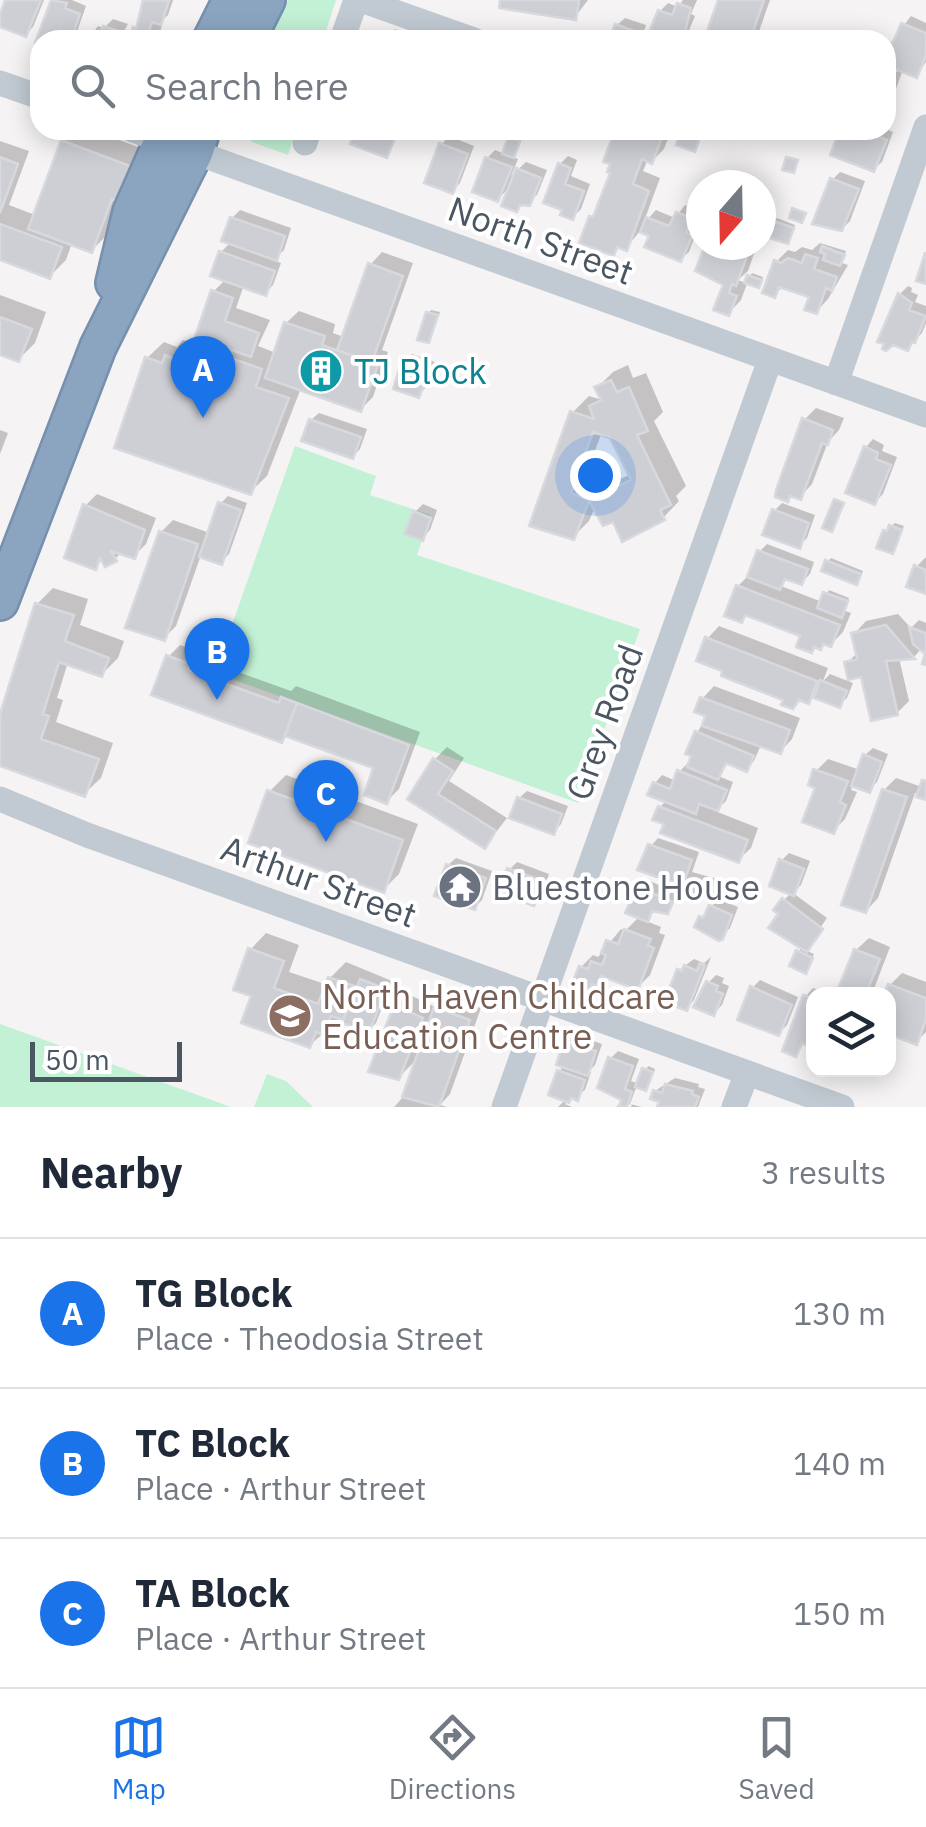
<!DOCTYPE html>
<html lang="en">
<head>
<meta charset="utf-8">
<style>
	body { margin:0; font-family:"IBM Plex Sans",sans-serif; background:#f2f2f3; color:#1f2937 }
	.controls { position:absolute; right:30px; bottom:30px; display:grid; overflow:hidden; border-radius:20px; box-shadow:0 5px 25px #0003 }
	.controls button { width:90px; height:90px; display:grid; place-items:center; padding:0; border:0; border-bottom:2px solid #e0e1e3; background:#fff; color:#1f2937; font:50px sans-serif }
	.compass { position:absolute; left:686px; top:170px; width:90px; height:90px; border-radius:50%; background:#fff; box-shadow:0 5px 25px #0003; rotate:200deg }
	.scale { position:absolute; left:30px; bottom:25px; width:152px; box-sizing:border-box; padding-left:10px; border:5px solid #4a5661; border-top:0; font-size:28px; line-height:35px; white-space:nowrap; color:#4a5661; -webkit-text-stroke:8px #fff; paint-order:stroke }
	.you { position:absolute; left:595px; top:475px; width:35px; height:35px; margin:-25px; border:8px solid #fff; border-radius:50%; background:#1a73e8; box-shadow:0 0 0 15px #1a73e833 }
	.badge { display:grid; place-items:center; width:65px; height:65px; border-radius:50%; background:#1a73e8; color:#fff; font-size:32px; font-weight:700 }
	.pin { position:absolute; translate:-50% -82px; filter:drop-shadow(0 2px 5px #0008) }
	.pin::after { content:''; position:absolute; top:52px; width:35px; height:30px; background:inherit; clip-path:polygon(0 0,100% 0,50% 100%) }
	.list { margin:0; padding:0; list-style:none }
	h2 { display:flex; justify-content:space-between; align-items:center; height:130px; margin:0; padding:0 40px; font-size:42px }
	h2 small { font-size:32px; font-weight:400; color:#747a83 }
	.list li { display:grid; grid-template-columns:65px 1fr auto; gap:30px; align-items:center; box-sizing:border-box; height:150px; padding:0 40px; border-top:2px solid #e0e1e3 }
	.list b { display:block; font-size:38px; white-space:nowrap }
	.list p { margin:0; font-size:32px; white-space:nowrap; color:#747a83 }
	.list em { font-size:32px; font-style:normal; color:#747a83 }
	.icon { flex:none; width:55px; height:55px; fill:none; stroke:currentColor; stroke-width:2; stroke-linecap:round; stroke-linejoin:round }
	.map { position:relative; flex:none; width:926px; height:1107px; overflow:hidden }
	.search { position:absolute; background:#fff; box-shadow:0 5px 25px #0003; left:30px; right:30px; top:30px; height:110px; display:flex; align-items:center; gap:25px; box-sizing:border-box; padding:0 35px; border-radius:30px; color:#747a83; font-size:38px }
	.sheet { height:580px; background:#fff }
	nav { display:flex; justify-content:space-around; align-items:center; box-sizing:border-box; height:140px; border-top:2px solid #e0e1e3; background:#fff; font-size:28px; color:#747a83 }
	nav a { display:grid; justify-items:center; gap:5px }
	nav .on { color:#1a73e8 }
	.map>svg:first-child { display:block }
</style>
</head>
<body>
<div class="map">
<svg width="926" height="1107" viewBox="0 0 926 1107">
	<rect width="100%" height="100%" fill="#f5f3f3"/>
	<path fill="#c3f1d5" d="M288 0H336L323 40H267Z
		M240 130H296L288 155 252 142Z
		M295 446 376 476 370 495 431 515 417 555 640 629 578 803 215 673Z
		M0 1024 231 1107H0Z
		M267 1074 286 1081 313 1107H254Z"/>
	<path fill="#0003" fill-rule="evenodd" d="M8 0H44L33 27 26 34 0 25Z
		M53 0H72L86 6 74 40 38 41Z
		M146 0H173L168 15 158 24 162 26 157 40H131L141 23Z
		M502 0H588L575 17Z
		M683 0H697L691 14 695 16 685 40H649L660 11 668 3 678 7Z
		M721 0H770L756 40H706Z
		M911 16 926 23V62L916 75 903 69 892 100 886 106V68L897 72 899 67 886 62V49Z
		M625 18 646 25 641 40H612L617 25Z
		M113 19 128 24 119 40H88L98 26 104 28Z
		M395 29 426 40H384Z
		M886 129 893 132 882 162 874 169 840 139 848 130Z
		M74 130H92L149 151 108 234 92 250 72 243 66 260 50 276 0 258V141L29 151 9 205 35 215 63 141Z
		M618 130H671L664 149 652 161 648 159 643 171 660 178 643 224 656 210 675 218 685 205 698 210 692 225 698 228 689 252 681 259 652 234 641 230 626 248 620 246 613 253 591 217 599 209 614 163 607 160Z
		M687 130 701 137 694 149 683 133Z
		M514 135 522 138 512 157 518 159 511 176 526 162 547 170 537 195 516 210 512 185 497 200 487 158 495 150 505 154Z
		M449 136 474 146 460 183 452 191 442 144Z
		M568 156 577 160 571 176 590 184 581 209 573 217 560 164Z
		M840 172 865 181 850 221 842 229 833 179Z
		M240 210 291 228 284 250 273 260 281 263 273 285 265 293 244 285 236 308 270 320 258 346 276 353 286 323 299 311 335 324 333 333 344 337 370 265 382 252 413 263 382 350 388 352 373 397 361 409 301 388 267 476 250 492 147 358 164 342 177 347 183 340 194 344 201 337 213 292 226 279 221 252 231 242 232 218Z
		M777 218 795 225 788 241 774 222Z
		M820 243 846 251 842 263 848 265 828 299 816 312 812 296 784 286 774 295 776 262 788 250 795 252 802 247 812 250Z
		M707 245H757L748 271 738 280 746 283 752 273 763 277 761 282 748 281 741 300 729 313 726 284Z
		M908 286 912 288 911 292 918 295 915 302 926 306V323L922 333 908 348 881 340 900 294Z
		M0 295 46 312 35 343 19 359 0 352Z
		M431 310 440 312 429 341 428 313Z
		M412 354 435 362 426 387 419 395 404 362Z
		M628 365 633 378 646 373 663 412 654 421 686 486 676 496 679 501 663 518 614 519 595 507 589 521 573 537 532 525 573 412 589 396 599 399 602 397 597 388 613 372ZM602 432 612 436 631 474 607 485 585 477Z
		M816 408 844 418 839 430 828 442 812 484 800 497 792 494 787 499 804 420Z
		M319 413 367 429 360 449 353 456 311 420Z
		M0 430 8 433 0 454Z
		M873 439 884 445 882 451 897 457 883 494 875 502 866 447Z
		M97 494 156 518 146 544 134 556 122 552 115 559H103L95 567 85 506Z
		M228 496 247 503 229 554 221 562 201 555 176 626 164 638 161 532 173 520 210 533 220 504Z
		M782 503 815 515 807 538 799 546 774 511Z
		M423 504 437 510 430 530 422 538 415 512Z
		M895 523 904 526 892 551 885 531Z
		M767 544 814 562 810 574 802 582 789 577 781 586 822 602 829 590 849 598 845 611 851 613 843 632 831 644 825 642 811 650 804 635 748 614 741 620 738 586 751 573 759 552Z
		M926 557V591L916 567Z
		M831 558 863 571 860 579 857 582 828 561Z
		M53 588 88 599 80 625 124 641 118 658 102 674 68 662 57 698 63 700 56 722 113 743 101 778 84 794 0 764V723L37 604Z
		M898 614 911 628 919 620 926 623V651L922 648 914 657 899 658 909 701 897 713 863 674 847 663 858 652 854 634 866 621Z
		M719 626 828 668 823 681 830 674 853 683 847 698 839 705 813 695 808 701 786 698 707 639Z
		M180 645 201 652 199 658 291 691 296 686 420 732 399 789 387 801 377 767 287 734 281 740 168 657Z
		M714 686 800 718 792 739 780 752 761 745 754 761 746 769 729 762 718 776 733 782 726 801 715 811 758 828 751 848 738 860 667 823 660 807 667 800 655 783 662 775 676 781 679 772 687 764 690 765 697 733 708 714 702 699Z
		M447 747 464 758 449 781 507 818 485 846 410 798 435 759Z
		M873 748 888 754 877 782 869 790 853 784 851 790 857 792 845 819 833 831 816 771 828 759 860 770 865 755Z
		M286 775 418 824 399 874 383 890 270 791Z
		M896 778 922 787 926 779V798L915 793 878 898 866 911 884 790Z
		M527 791 568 806 561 824 554 832 519 798Z
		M658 838 699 852 692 872 728 882 725 890 717 897 701 888 686 885 651 846Z
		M789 853 810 861 801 885 793 893 827 918 805 950 814 954 808 967 798 952 803 946 782 914 784 900 792 892 782 860Z
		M456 858 492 871 482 900 474 908 448 865Z
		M517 862 549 874 542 895 534 903 509 870Z
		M641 877 679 894 667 911 656 909 646 921 661 927 659 933 665 935 650 975 638 987 605 975 588 990 581 967 593 955 598 957 621 929 625 931 640 916 634 885Z
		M718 899 738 907 730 928 721 937 701 918Z
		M266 933 299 945 289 972 328 985 330 978 346 962 392 981 376 1023 369 1030 351 1009 310 1045 254 995 250 950Z
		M869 938 890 947 872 994H839L856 950Z
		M711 957 694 1000 687 1008 679 970 694 959 704 963Z
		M902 973 926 982V1032L916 1042 887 994 890 985Z
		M716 975 724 978 722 983 729 986 722 1005 714 1013 708 983Z
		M760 980 798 997 787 1025 779 1033 752 988Z
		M813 988 830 994H814V1042H805L796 1054 806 996Z
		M408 994 433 1006 431 1014 448 996 481 1008 450 1094 440 1105 447 1107H394L405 1095 419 1057 398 1078 396 1006Z
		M574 1034 602 1044 595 1065 589 1071 591 1072 585 1090 565 1104 572 1107H558L566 1099 559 1071 565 1065 567 1042Z
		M618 1051 639 1059 631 1081 639 1084 648 1066 655 1069 649 1085 645 1088 637 1085 630 1104 642 1107H631L632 1104 616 1107 624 1099 610 1059Z
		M675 1078 699 1084 698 1087 705 1089 698 1107H660L662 1100 655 1091Z"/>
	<path fill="#cdcfd5" stroke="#d7d9de" stroke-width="2.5" fill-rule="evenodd" d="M5 0H41L26 37 0 27V14Z
		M51 0 67 3 65 8 80 14 71 40H40V45L35 43Z
		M143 0 169 1 161 25 152 22 149 31 156 34 154 40H129L133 27 136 29Z
		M500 0H579L576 20 499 8Z
		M718 0H764L750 40H704Z
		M677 3 691 8 683 40H646L658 10 672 15Z
		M901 23 926 33V55L917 78 886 65V45L891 47Z
		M615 24 640 33 638 40H609Z
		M103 26 122 32 118 40H86L88 32 99 36Z
		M886 78 895 81 886 107Z
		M355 130H407L404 138 396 135 387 158 350 144Z
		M615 130 664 132 652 164 642 159 633 184 649 191 627 251 617 247 614 256 579 243 589 216 593 217 610 173 607 172 610 164 603 162Z
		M847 130H862L887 140 874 172 830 155 837 137 843 139Z
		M681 131 699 140 695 152 676 145Z
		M508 137 520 141 514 158 502 154Z
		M61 140 135 168 122 203 112 199 92 253 28 229Z
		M439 143 468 154 453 194 424 183Z
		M0 157 18 164 0 213Z
		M485 157 512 167 498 202 472 192Z
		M786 157 798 160 794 173 782 170Z
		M558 163 571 168 565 184 584 191 573 220 560 215 562 210 543 203Z
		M516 168 541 178 530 206 520 205 517 212 501 206Z
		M830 178 859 189 842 231 812 224Z
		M792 208 806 213 802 223 789 218Z
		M676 212 692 218 686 233 692 236 681 262 644 247 649 236 640 232 646 217 669 226Z
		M230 217 285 236 277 261 221 241Z
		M771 220 794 228 788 244 766 237Z
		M0 224 62 247 50 279 0 260Z
		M705 245H718L747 256 736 286 732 284 729 293 737 296 729 316 713 310 723 285 695 271Z
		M822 246 845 255 840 266 823 260 825 254 820 252Z
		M219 251 275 271 266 296 210 276Z
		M925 253H926V284L916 281Z
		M805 254 818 258 814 269 837 277 832 291 826 288 817 314 804 310 809 297 779 287 775 298 762 293 774 260 781 263 788 258 802 263Z
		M368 263 403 276 372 362 337 350Z
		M747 275 762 280 759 288 744 283Z
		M211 290 233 298 225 321 259 333 251 357 195 337Z
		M898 293 912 303 909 310 926 316 915 343 912 342 908 351 893 345 886 351 882 349 884 344 877 342Z
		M426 312 438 315 429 343 417 340Z
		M0 317 32 329 19 362 0 355Z
		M284 322 325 336 322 345 378 365 361 412 265 378Z
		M190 344 262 369 256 387 289 398 251 495 114 448 145 357 162 363 165 355 184 362Z
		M402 360 429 370 419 398 393 389Z
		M611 380 617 392 629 387 648 431 637 435 671 505 660 510 665 520 622 542 613 522 603 526 589 501 574 540 529 526 570 411 594 419 589 406 601 400 594 387ZM593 432 610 438 631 480 589 500 571 493Z
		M802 418 833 430 828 445 822 443 801 500 790 496 788 502 775 497 776 490Z
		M309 419 361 437 353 459 301 441Z
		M864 446 878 453 876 459 891 465 875 505 845 493Z
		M834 499 844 503 832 532 822 528Z
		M218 502 241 510 222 565 199 557Z
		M83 504 145 530 135 559 111 551 117 561 105 567 100 558 96 570 64 558Z
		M772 509 809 523 800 549 762 535Z
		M413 511 431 518 423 541 404 534Z
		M889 525 902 530 893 554 876 548 883 530 887 531Z
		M159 531 198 544 165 641 125 628Z
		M757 550 808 569 802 585 785 579 780 590 747 577Z
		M825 560 861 574 857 585 821 571Z
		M914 565 926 570V594L906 587Z
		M736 585 840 625 831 647 823 644 821 650 814 647 812 653 796 647 800 636 745 615 742 623 724 616Z
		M823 592 848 601 842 618 817 608Z
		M35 603 74 615 65 641 109 658 102 677 59 662 43 714 49 716 41 739 99 759 85 797 0 766V714Z
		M886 625 915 659 886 661 898 715 871 721 861 677 848 680 844 662 857 659 851 633Z
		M909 627 926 633V665L922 664 925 654 913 644Z
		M705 637 817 681 809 704 799 700 793 709 781 705 783 700 721 676 722 671 696 661Z
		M166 655 190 664 188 670 279 703 281 697 297 703 282 743 151 695Z
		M820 680 847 691 840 708 814 698Z
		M700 697 790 730 781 754 702 726 705 716 694 712Z
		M297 703 409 745 387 804 364 795 373 768 285 736Z
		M695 731 754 756 747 772 726 763 718 780 687 767 691 756 685 754Z
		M863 754 882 762 870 793 851 786Z
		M433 758 453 771 438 794 496 831 485 849 407 799Z
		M813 769 848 781 840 802 846 805 834 834 802 822 815 788 808 785Z
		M677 770 727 790 718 811 699 804 696 814 647 795 653 782 670 789Z
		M922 780 926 781V800L916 797Z
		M882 789 907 797 866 913 841 905Z
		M267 790 403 840 384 893 248 843Z
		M517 797 562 814 554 835 509 818Z
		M658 806 748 840 739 863 660 833 664 824 652 820Z
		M648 844 692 860 685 879 722 890 718 901 700 890 695 898 680 893 683 886 637 870Z
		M779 859 804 869 794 896 769 886Z
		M446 864 486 878 475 910 434 896Z
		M507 868 543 881 534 906 498 892Z
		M631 884 673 902 668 914 652 911 648 922 625 913 631 899 626 897Z
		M782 898 823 929 807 952 768 928 778 914 773 910Z
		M709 905 732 915 723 939 719 941 694 927 699 916 703 918Z
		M624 929 651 939 648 945 654 948 638 990 601 976 597 986 592 984 588 993 579 989 574 979 579 966 588 969 591 961 602 965 606 955 601 953 606 940 618 944Z
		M248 948 284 961 274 988 318 1004 328 977 355 986 343 1020 331 1016 324 1035 316 1032 310 1048 241 1023 251 996 233 990Z
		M854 949 880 959 866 994H836Z
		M796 950 813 958 806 974 789 966Z
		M700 963 705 965 687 1011 664 1002 677 969 682 971 684 965 697 971Z
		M360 979 386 989 369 1033 342 1023Z
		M706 981 718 986 716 991 723 994 714 1016 693 1007Z
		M888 984 926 998V1019L917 1045 888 1034V994H884Z
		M750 986 792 1005 779 1036 737 1020Z
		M803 995 814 998V1043L812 1047 802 1043 796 1057 782 1051Z
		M394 1005 423 1018 399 1080 368 1072Z
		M434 1007 470 1020 439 1107 402 1097Z
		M564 1040 596 1051 588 1076 556 1065Z
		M608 1057 633 1066 625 1089 632 1092 627 1107H619L621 1100 597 1088Z
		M642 1068 653 1072 646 1091 635 1087Z
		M557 1070 585 1080 578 1101 571 1098 569 1103 548 1095Z
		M665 1084 693 1091 692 1094 699 1097 695 1107H657L659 1102 650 1099 653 1090 662 1093Z"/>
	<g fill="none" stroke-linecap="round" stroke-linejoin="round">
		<defs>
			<path id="highway" d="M211 40 231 0
				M247 40 267 0
				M114 283 131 212 167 130
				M0 602 98 347 195 152 202 130"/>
		</defs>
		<use href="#highway" stroke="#7690ad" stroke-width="40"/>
		<path stroke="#c1cad2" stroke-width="25" d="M361 0 474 40
			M342 40 356 0
			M0 83 40 97
			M133 130 926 415
			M305 143 309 130
			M836 383 926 127
			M0 799 87 835 842 1107
			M504 1107 770 360
			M734 1107 747 1073"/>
		<use href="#highway" stroke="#8ba5c1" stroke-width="35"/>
	</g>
	<defs>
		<symbol id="building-disc" viewBox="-11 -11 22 22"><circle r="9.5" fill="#0f9aa8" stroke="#fff"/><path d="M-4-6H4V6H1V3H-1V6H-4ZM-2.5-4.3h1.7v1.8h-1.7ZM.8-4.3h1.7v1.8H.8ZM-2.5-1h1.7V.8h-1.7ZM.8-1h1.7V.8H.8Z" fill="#fff"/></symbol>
		<symbol id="temple-disc" viewBox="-11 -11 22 22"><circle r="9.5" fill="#6b7280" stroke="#fff"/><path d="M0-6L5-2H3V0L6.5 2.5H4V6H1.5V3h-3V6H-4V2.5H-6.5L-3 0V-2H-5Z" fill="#fff"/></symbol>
		<symbol id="school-disc" viewBox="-11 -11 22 22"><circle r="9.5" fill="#8d6e63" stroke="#fff"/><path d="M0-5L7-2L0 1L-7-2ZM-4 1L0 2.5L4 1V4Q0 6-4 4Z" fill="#fff"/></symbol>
	</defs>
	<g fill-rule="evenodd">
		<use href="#building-disc" x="296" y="346" width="50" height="50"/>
		<use href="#temple-disc" x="435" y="862" width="50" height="50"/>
		<use href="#school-disc" x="265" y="991" width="50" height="50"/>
	</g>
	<g text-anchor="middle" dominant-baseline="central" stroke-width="8" stroke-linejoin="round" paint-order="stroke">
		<g font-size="35" fill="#4a5661" stroke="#fff">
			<text transform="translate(541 240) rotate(20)">North Street</text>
			<text transform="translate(604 722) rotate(-70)">Grey Road</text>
			<text transform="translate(319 881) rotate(20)">Arthur Street</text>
		</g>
		<g font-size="35" fill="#0d838f" stroke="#fff" text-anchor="start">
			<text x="354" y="371">TJ Block</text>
		</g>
		<g font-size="35" fill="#5b616d" stroke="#fff" text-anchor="start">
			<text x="492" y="887">Bluestone House</text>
		</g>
		<g font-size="35" fill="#785e54" stroke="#fff" text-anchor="start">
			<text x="322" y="996">North Haven Childcare<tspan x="322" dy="40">Education Centre</tspan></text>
		</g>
	</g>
</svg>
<div class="controls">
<button><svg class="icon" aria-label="layers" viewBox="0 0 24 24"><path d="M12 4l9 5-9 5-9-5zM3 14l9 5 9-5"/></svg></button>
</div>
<svg class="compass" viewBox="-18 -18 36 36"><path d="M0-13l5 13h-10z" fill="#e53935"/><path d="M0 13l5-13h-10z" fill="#747a83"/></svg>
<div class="scale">50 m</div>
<div class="you"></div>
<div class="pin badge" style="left:203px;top:418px">A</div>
<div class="pin badge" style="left:217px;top:700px">B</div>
<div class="pin badge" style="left:326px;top:842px">C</div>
<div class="search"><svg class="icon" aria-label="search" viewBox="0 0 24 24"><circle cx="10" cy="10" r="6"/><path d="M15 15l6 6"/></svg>Search here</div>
</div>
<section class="sheet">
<h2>Nearby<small>3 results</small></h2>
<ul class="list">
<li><span class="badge">A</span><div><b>TG Block</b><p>Place · Theodosia Street</p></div><em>130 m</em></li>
<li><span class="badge">B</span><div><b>TC Block</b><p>Place · Arthur Street</p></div><em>140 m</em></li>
<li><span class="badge">C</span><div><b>TA Block</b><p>Place · Arthur Street</p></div><em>150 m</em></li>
</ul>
</section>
<nav>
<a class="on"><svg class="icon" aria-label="map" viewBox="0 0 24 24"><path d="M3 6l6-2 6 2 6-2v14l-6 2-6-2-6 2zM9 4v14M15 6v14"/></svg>Map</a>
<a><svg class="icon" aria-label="directions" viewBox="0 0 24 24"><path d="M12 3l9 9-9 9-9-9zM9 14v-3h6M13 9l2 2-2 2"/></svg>Directions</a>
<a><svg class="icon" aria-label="saved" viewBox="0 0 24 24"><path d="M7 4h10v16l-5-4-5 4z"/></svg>Saved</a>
</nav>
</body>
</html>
